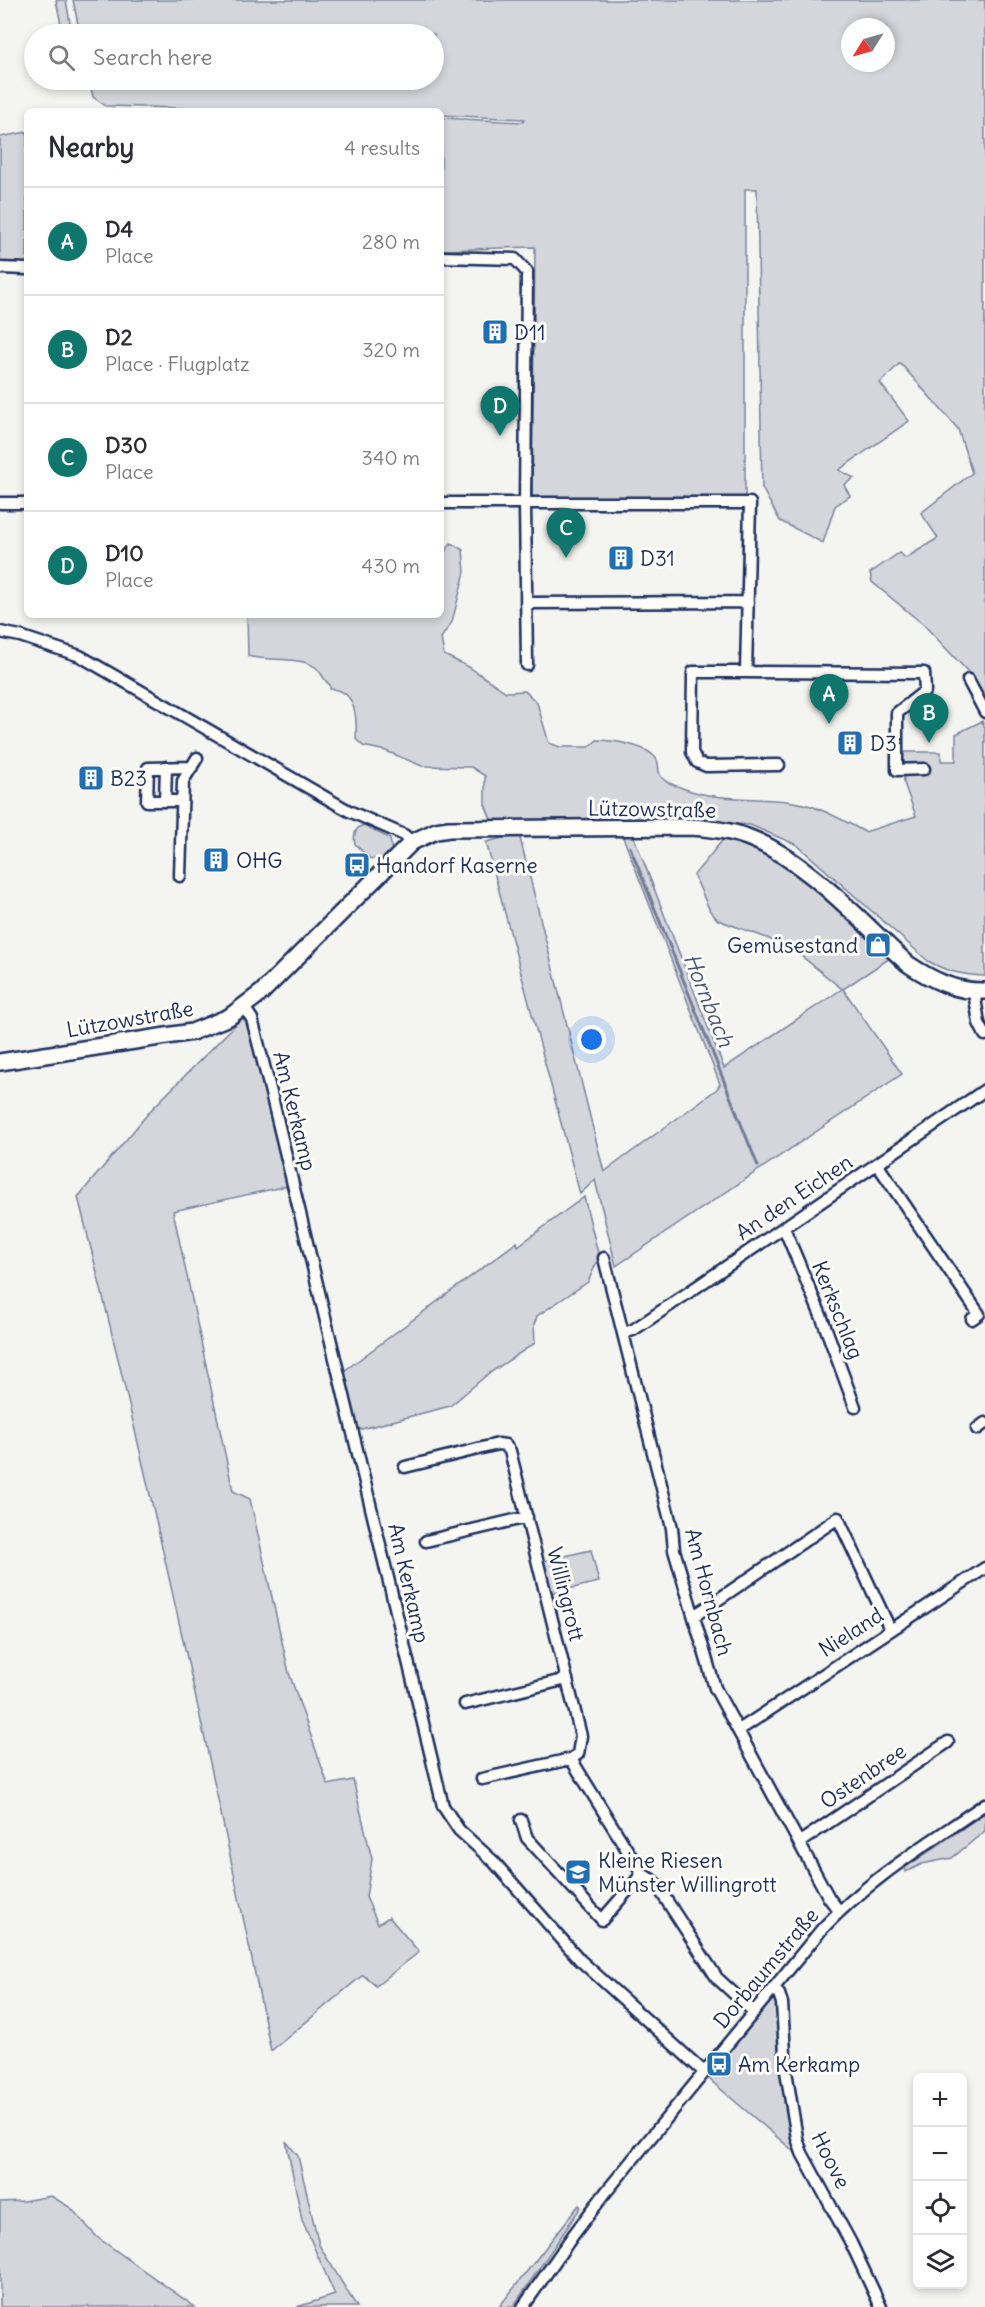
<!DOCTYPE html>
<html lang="en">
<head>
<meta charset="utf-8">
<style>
	body { margin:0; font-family:Delius,sans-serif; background:#f2f2f3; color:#2b2b33 }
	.controls { position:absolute; right:18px; bottom:18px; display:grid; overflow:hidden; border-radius:9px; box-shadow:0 3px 9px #0003 }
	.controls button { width:54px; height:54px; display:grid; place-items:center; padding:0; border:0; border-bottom:2px solid #e1e1e2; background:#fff; color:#2b2b33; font:30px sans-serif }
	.compass { position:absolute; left:841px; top:18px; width:54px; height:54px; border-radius:50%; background:#fff; box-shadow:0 3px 9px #0003; rotate:233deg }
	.you { position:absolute; left:592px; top:1040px; width:21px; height:21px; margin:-15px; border:4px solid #fff; border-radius:50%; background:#1a73e8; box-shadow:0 0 0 9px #1a73e833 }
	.badge { display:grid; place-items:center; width:39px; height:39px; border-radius:50%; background:#0f766e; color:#fff; font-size:20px; font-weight:700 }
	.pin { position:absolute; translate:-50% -50px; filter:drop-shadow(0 2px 3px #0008) }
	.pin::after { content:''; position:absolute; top:32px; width:21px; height:18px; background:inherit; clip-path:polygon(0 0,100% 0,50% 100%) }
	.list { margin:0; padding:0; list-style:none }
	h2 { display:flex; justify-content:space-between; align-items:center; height:78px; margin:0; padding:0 24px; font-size:26px }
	h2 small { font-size:20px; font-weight:400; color:#7c7c81 }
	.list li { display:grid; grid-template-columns:39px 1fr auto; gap:18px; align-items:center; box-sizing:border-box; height:108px; padding:0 24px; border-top:2px solid #e1e1e2 }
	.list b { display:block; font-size:22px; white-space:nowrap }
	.list p { margin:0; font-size:20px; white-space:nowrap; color:#7c7c81 }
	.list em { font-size:20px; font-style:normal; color:#7c7c81 }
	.icon { flex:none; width:33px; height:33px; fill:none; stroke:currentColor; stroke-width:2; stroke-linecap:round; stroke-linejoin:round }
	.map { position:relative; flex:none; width:985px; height:2307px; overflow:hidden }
	.search { position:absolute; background:#fff; box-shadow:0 3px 9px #0003; left:24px; top:24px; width:420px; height:66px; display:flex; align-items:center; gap:15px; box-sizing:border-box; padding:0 21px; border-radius:33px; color:#7c7c81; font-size:22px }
	.panel { position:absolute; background:#fff; box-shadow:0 3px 9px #0003; left:24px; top:108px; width:420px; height:510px; border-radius:9px }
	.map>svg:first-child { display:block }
</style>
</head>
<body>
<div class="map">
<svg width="985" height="2307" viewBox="0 0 985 2307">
	<rect width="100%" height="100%" fill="#f4f4f1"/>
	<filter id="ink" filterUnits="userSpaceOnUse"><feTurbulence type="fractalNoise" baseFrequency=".0167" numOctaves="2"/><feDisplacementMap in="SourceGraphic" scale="12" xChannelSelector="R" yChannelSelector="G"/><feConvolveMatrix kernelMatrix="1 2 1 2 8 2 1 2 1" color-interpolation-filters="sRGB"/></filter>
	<g filter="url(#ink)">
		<path fill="#d4d6db" stroke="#78829c" stroke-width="1.5" fill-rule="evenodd" d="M56 0H66L72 34H63Z
			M73 0H985V702L970 674 924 625 872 582 870 573 899 553 906 558 938 538 921 513 972 473 958 429 900 363 880 383 909 421 839 470 854 478 844 485 850 496 835 506 823 543 780 521 762 488 757 189H745V499H532L535 247 441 250V118L523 122 524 119 441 115V111H287L106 106 93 97 89 80H434V34H80ZM850 27H886V63H850Z
			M27 132V269L0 268V137Z
			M451 543 463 550 465 572 452 622 441 638 444 655 469 667 506 692 525 691 537 703 549 743 560 747H589L597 740C611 740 643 745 653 755 659 760 658 765 659 772 662 783 675 785 685 789 726 804 770 794 811 806 829 812 848 823 865 832L916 816 904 783 903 752H941V761H956V734L982 721 985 728V976C963 975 947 972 928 961L797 845 750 825 703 821 492 822 485 804V776L471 767 422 766 386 751 363 746 356 739C357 720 357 689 330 689V685C323 680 322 672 315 667 300 656 267 662 248 656L247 615H441V558Z
			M365 825 390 839 392 853 384 861 369 858 355 844C353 836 355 826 365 825Z
			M621 832H632L724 1068 842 989 800 955 767 938 718 920 710 911 694 875 725 837C768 843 801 878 832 905 852 922 872 939 890 958L843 989 902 1074 616 1266 595 1180 580 1194 486 842 519 834 604 1172 717 1089 720 1084Z
			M244 1016 252 1027 296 1184 173 1211 233 1491 250 1499 289 1673 328 1785 353 1780 372 1859 366 1897 378 1924 389 1917 419 1952 376 1986 363 1975 271 2051C212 1765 150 1480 78 1197L151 1110Z
			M584 1197 599 1257 588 1282 537 1316 534 1325 535 1343 488 1374 450 1406 354 1431 340 1374 517 1242 518 1246Z
			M591 1550 599 1582 551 1593 543 1561Z
			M985 1813V1831L952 1858 922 1864 906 1872 905 1868Z
			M774 1994 784 2002 798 2155 710 2080 711 2071Z
			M286 2141 298 2156 319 2245 357 2307H297L335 2295 302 2220Z
			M51 2196 71 2208 97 2237 195 2307H0V2202L23 2201Z
			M579 2205 581 2207 513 2307H499Z"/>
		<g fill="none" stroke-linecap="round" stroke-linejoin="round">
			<path stroke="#717c98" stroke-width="3" d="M630 847 758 1166"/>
			<defs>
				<path id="street" d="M441 257 515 259 527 272 525 504 527 665
					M0 268 27 269
					M0 503H27
					M441 503H750L746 672H693L692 752 697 762 706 766 779 765
					M526 603 748 602
					M0 632 20 636 80 656 349 811 404 835 412 842
					M746 672 924 673 925 691 897 713V770L924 769
					M968 680 985 712
					M165 801 166 767
					M182 801H147L148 768 192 767
					M180 876 183 781 197 758
					M974 992 979 1023 985 1035
					M244 1007 252 1019 269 1085 443 1806 459 1830 494 1862 580 1960 704 2072
					M877 1164 979 1314 972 1319
					M784 1228 822 1318 855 1407
					M604 1258 672 1528 674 1550 715 1688 829 1898 839 1911
					M624 1333 633 1330 654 1316 985 1090
					M977 1429 985 1423
					M405 1467 498 1444 505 1445 510 1451 581 1736 578 1754 571 1759 642 1874 654 1881 717 1978 754 2012
					M426 1541 527 1517
					M694 1616 838 1518 890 1629
					M465 1704 567 1679
					M739 1730 985 1568
					M482 1779 571 1759
					M521 1820 527 1838 602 1920 642 1874
					M800 1842 948 1742
					M773 1988 779 1994 782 2003 786 2071 797 2138 802 2153 851 2243 881 2307
					M523 2307 574 2234 606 2192 822 1929C870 1878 929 1843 985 1804"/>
				<path id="secondary" d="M0 1062 192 1032 229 1017 261 993 412 842 436 831 449 829 689 827C708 828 728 830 747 837 805 858 862 923 908 964 932 980 956 992 985 991"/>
			</defs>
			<use href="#street" stroke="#1b2f5e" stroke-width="15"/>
			<use href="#secondary" stroke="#1b2f5e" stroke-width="20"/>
			<use href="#street" stroke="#fdfcf7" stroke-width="10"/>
			<use href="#secondary" stroke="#fdfcf7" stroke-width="15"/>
		</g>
	</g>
	<defs>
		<symbol id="building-square" viewBox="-11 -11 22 22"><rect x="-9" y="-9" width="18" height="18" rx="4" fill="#1f6fb2" stroke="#fdfcf7"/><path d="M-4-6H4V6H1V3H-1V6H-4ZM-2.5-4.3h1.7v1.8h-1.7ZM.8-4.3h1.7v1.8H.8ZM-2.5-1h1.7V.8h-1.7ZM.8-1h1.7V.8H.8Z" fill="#fff"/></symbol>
		<symbol id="bus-square" viewBox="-11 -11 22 22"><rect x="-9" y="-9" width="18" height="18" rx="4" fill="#1f6fb2" stroke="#fdfcf7"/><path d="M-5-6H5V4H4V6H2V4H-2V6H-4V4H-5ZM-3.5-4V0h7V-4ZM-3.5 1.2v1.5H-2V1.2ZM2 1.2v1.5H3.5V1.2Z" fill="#fff"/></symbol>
		<symbol id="shop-square" viewBox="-11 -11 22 22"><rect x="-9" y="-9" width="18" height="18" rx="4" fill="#1f6fb2" stroke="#fdfcf7"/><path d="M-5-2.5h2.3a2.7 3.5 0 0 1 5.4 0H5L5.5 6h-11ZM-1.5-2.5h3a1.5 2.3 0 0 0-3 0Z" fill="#fff"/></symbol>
		<symbol id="school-square" viewBox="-11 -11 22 22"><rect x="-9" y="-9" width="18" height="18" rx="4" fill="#1f6fb2" stroke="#fdfcf7"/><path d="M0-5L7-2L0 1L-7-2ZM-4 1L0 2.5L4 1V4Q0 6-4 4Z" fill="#fff"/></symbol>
	</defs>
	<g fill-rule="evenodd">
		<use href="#building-square" x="480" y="317" width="30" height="30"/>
		<use href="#building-square" x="606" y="543" width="30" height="30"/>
		<use href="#building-square" x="835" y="728" width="30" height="30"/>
		<use href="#building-square" x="76" y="763" width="30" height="30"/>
		<use href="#building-square" x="201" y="845" width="30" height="30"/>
		<use href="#bus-square" x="342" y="850" width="30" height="30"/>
		<use href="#shop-square" x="863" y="930" width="30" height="30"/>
		<use href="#school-square" x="563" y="1857" width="30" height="30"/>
		<use href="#bus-square" x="704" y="2049" width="30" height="30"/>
	</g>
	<g text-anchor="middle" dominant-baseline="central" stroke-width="6" stroke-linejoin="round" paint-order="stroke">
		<g font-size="21" fill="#1b2f5e" stroke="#fdfcf7" text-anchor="start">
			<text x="514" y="332">D11</text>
			<text x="640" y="558">D31</text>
			<text x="870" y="743">D3</text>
			<text x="110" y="778">B23</text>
			<text x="236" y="860">OHG</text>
			<text x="376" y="865">Handorf Kaserne</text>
			<text x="858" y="945" text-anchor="end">Gemüsestand</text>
			<text x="598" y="1860">Kleine Riesen<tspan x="598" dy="24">Münster Willingrott</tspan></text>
			<text x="738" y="2064">Am Kerkamp</text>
		</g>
		<g font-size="21" fill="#1b2f5e" stroke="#fdfcf7">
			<text transform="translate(652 809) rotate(1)">Lützowstraße</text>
			<text transform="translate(130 1019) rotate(-10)">Lützowstraße</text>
			<text transform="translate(295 1111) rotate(76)">Am Kerkamp</text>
			<text transform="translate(794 1197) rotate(-34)">An den Eichen</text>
			<text transform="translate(838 1310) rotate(68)">Kerkschlag</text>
			<text transform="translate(409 1583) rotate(77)">Am Kerkamp</text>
			<text transform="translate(709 1592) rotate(75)">Am Hornbach</text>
			<text transform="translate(566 1594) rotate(76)">Willingrott</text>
			<text transform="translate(851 1632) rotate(-33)">Nieland</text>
			<text transform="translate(863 1776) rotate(-34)">Ostenbree</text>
			<text transform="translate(766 1968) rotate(-50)">Dorbaumstraße</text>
			<text transform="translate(831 2160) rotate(63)">Hoove</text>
		</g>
		<g font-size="22" font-style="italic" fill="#46567b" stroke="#fdfcf7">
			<text transform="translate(709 1000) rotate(68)">Hornbach</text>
		</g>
	</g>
</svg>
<div class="controls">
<button>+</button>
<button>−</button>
<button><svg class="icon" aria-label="locate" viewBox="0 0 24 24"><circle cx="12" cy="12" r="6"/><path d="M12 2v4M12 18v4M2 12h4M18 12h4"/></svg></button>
<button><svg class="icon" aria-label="layers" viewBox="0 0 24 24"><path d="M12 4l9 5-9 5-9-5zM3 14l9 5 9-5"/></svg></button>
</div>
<svg class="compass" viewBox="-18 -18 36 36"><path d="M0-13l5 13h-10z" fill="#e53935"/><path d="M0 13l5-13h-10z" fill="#7c7c81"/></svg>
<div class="you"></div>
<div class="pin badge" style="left:829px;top:724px">A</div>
<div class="pin badge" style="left:929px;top:743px">B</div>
<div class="pin badge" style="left:566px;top:558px">C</div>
<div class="pin badge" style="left:500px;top:436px">D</div>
<div class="search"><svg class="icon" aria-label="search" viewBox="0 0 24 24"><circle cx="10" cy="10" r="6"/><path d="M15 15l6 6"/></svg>Search here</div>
<section class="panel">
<h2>Nearby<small>4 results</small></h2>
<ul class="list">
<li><span class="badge">A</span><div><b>D4</b><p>Place</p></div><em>280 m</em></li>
<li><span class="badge">B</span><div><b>D2</b><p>Place · Flugplatz</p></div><em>320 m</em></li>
<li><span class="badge">C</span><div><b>D30</b><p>Place</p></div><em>340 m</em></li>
<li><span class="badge">D</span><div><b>D10</b><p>Place</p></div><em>430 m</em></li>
</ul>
</section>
</div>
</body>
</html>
